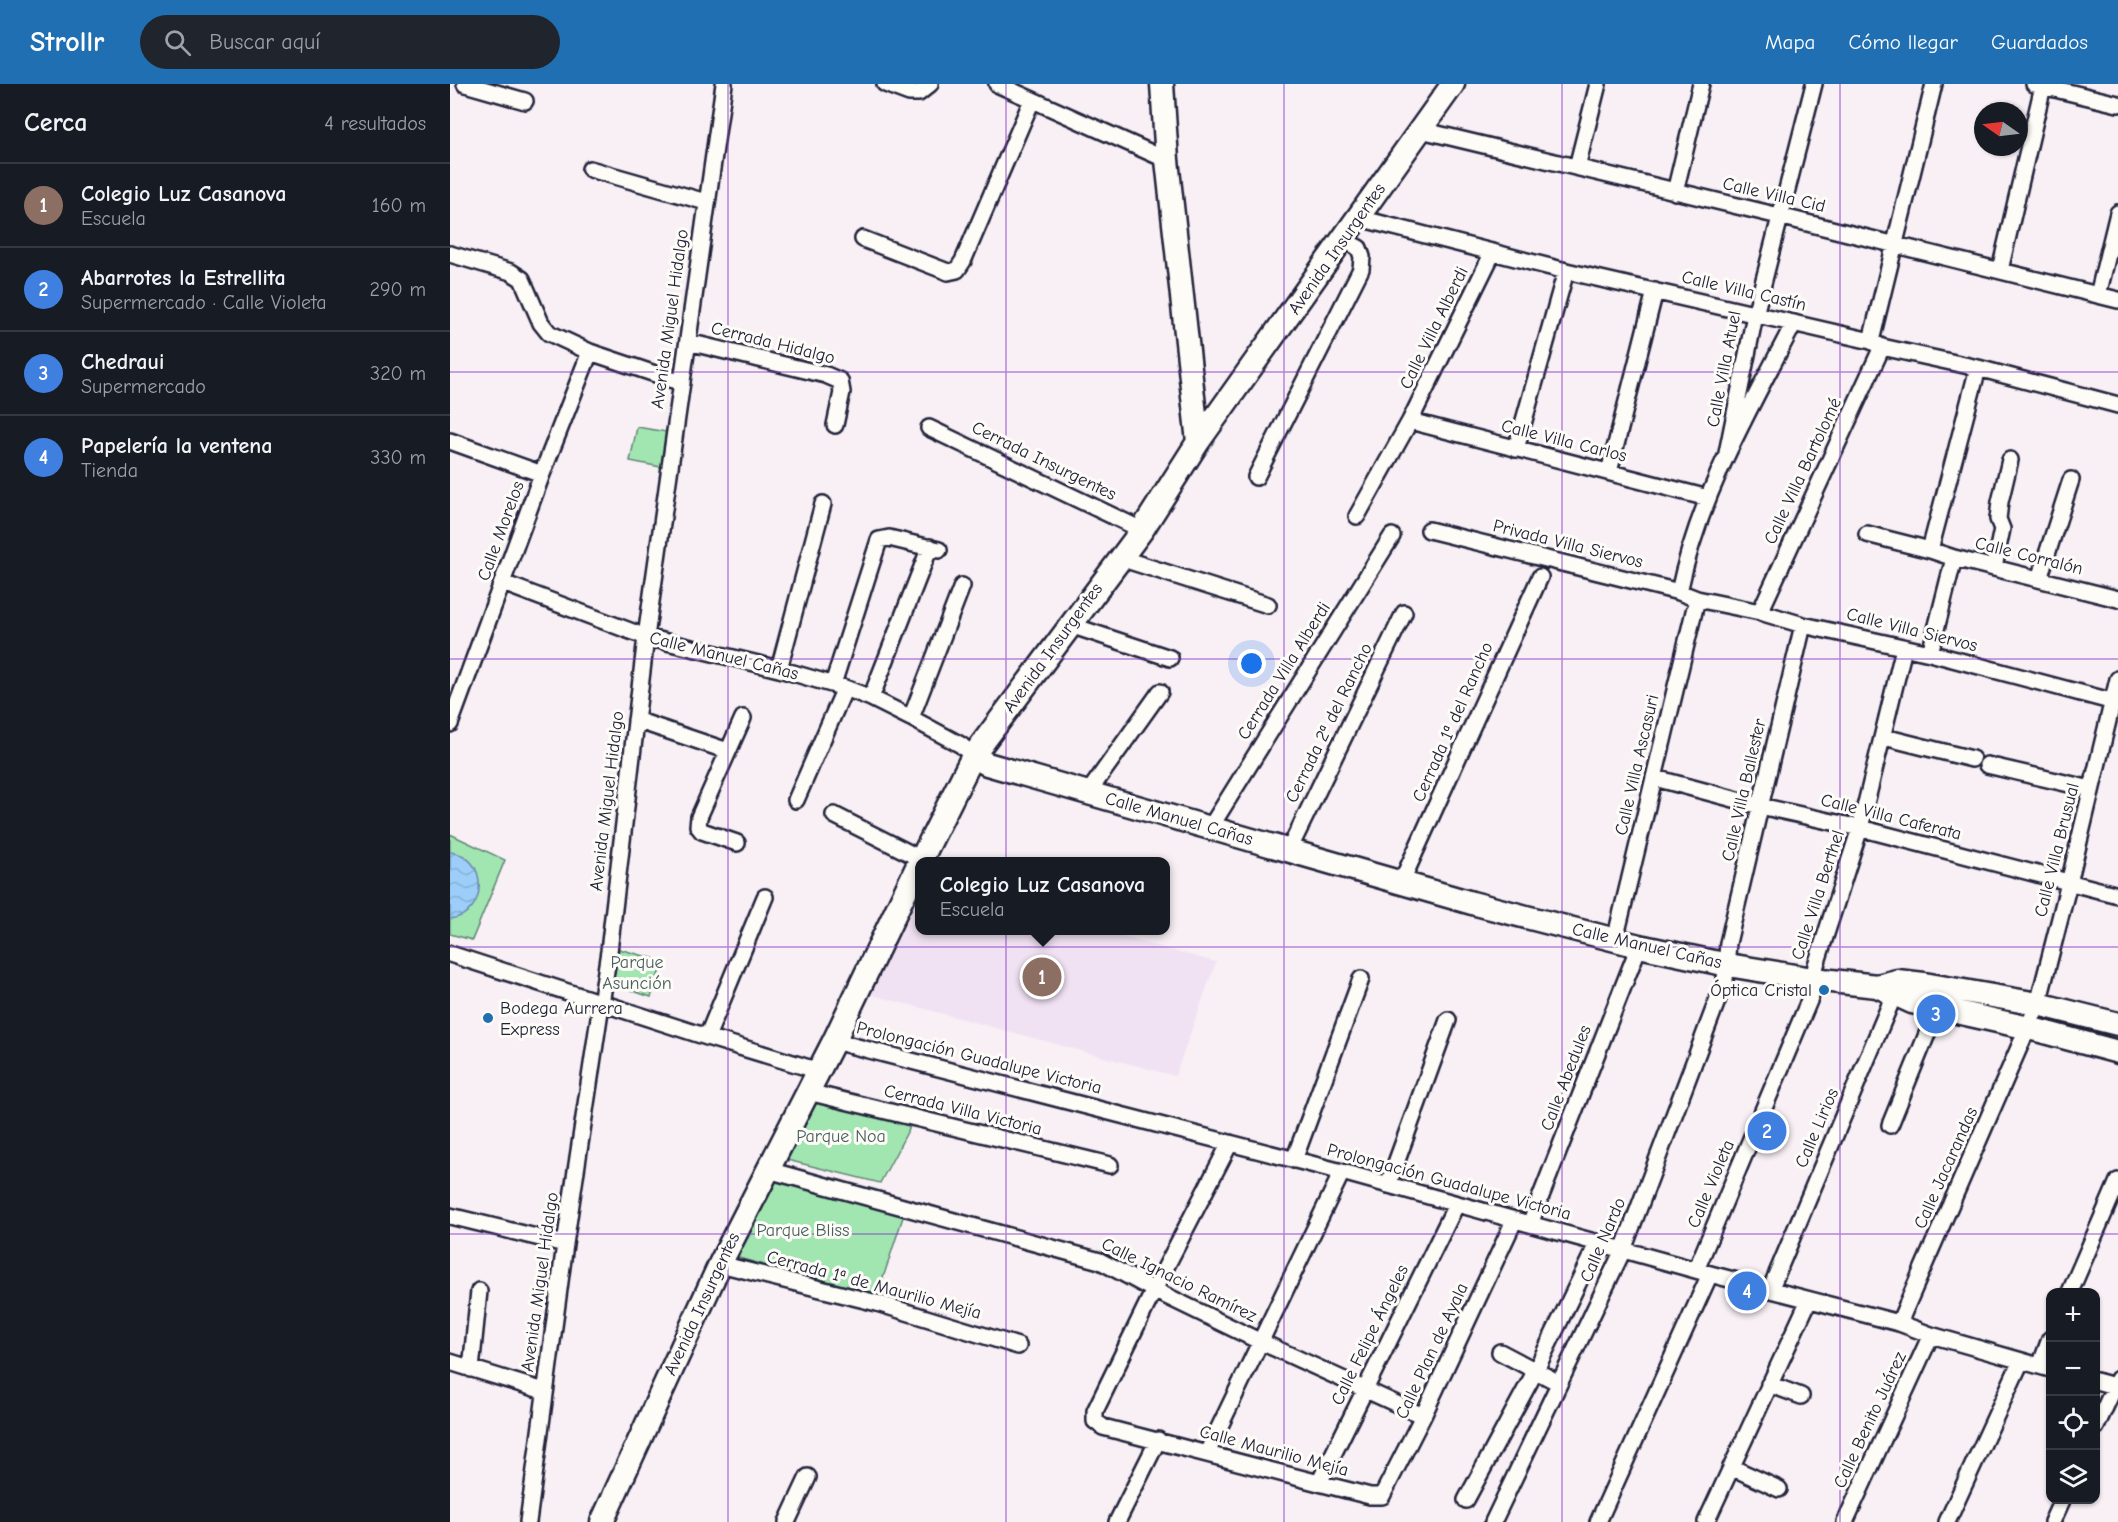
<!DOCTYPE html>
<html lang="es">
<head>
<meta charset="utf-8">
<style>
	body { margin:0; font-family:"Comic Neue",sans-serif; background:#20242c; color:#f1f3f6 }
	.controls { position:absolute; right:18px; bottom:18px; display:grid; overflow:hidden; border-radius:12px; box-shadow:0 2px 4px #0004 }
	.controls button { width:54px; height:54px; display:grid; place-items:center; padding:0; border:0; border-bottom:2px solid #363941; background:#171b24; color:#f1f3f6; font:30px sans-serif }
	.compass { position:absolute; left:1524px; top:18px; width:54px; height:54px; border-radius:50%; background:#171b24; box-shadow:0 2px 4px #0004; rotate:284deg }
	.you { position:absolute; left:802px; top:580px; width:21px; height:21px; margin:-15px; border:4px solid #fff; border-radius:50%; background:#1a73e8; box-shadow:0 0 0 9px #1a73e833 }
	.badge { display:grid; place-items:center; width:39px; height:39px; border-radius:50%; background:#1f6fb2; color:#fff; font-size:20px; font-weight:700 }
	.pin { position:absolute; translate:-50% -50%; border:3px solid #fff; box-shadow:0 2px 6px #0006 }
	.popup { position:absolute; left:465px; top:773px; width:255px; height:78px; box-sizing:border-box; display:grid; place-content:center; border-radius:12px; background:#171b24; filter:drop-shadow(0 2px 4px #0005); font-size:20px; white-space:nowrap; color:#9ea1a6 }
	.popup b { font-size:22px; color:#f1f3f6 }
	.popup::after { content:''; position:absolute; left:50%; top:100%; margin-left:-12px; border:12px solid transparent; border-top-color:#171b24 }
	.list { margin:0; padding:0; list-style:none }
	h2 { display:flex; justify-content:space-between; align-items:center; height:78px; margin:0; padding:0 24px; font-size:26px }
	h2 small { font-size:20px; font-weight:400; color:#9ea1a6 }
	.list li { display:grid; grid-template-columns:39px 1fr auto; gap:18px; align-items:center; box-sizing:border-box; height:84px; padding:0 24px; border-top:2px solid #363941 }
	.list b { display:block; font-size:22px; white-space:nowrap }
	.list p { margin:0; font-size:20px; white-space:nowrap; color:#9ea1a6 }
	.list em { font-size:20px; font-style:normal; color:#9ea1a6 }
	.icon { flex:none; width:33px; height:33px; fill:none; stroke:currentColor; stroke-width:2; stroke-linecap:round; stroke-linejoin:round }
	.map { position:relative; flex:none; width:1668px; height:1438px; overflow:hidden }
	header { display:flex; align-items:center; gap:36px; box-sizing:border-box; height:84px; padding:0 30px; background:#1f6fb2; color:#fff }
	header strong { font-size:28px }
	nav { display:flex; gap:33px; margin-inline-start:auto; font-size:21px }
	.search { width:420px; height:54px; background:#20242c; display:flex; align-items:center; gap:15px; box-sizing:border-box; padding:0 21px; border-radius:33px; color:#9ea1a6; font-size:22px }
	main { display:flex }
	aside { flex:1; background:#171b24 }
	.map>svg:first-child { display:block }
</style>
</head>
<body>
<header>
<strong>Strollr</strong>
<div class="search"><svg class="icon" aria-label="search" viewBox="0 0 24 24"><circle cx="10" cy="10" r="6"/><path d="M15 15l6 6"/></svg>Buscar aquí</div>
<nav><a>Mapa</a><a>Cómo llegar</a><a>Guardados</a></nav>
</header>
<main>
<aside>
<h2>Cerca<small>4 resultados</small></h2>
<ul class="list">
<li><span class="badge" style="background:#8d6e63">1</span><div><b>Colegio Luz Casanova</b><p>Escuela</p></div><em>160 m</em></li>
<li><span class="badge" style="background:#3f7fe0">2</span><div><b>Abarrotes la Estrellita</b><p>Supermercado · Calle Violeta</p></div><em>290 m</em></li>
<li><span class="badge" style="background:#3f7fe0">3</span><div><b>Chedraui</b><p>Supermercado</p></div><em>320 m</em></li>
<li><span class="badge" style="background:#3f7fe0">4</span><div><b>Papelería la ventena</b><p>Tienda</p></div><em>330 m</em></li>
</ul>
</aside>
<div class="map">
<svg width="1668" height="1438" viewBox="0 0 1668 1438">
	<defs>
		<pattern id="water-waves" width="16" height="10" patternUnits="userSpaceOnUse" patternTransform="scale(1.5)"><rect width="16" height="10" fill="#9ccef9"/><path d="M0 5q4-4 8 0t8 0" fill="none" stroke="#86b1d6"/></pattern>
	</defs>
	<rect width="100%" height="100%" fill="#f8f0f5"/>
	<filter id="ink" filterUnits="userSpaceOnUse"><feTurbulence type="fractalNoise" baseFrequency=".0167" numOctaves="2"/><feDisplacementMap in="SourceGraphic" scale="12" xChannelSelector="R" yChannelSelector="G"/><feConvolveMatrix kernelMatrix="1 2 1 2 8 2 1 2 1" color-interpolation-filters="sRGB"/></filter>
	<g filter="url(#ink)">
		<path fill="#f1e2f3" d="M469 798V846L650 847 766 878 725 992 415 909Z"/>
		<path fill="#a1e6b1" stroke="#628476" stroke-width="1.5" d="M187 343 217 348 211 383 180 377Z
			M0 750 55 776 22 856 0 850Z
			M169 865 213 877 201 913 161 900Z
			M364 1007 464 1035 430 1099 333 1075Z
			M320 1091 454 1130 427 1212 285 1173Z"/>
		<path fill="url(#water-waves)" stroke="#6b89ad" stroke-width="1.5" d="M0 768C39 771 39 831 0 835Z"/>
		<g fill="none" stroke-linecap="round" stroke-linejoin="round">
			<defs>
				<path id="street" d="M15 0 75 17
					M435 0 459 9H469L480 0
					M547 0 717 76
					M1584 0 1668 20
					M971 46 1329 132 1668 216
					M1127 83 1148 0
					M140 85 256 118
					M1225 108 1251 0
					M909 134 1116 187 1421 257 1432 263 1528 284 1668 321
					M413 155 498 188 507 186 513 177 582 16
					M0 170 61 188 72 195 91 239 99 249 140 268 232 299
					M1550 186 1593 2
					M1648 211 1668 129
					M1421 257 1484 0
					M238 258 376 291 390 297 392 308 385 341
					M960 337 1258 414
					M479 344 692 446
					M0 357 92 390
					M1066 365 1116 187
					M1277 369 1305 231 1364 0
					M1159 388 1205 207
					M806 393 911 185 912 173 909 164 894 156
					M907 432 960 337 1043 168
					M979 446 1229 508 1247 515 1310 528 1353 541 1480 569 1668 619
					M1417 450 1480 466 1504 474 1668 515
					M1480 466 1528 284
					M670 474 818 521
					M1544 483 1552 445 1548 435 1550 418 1560 376
					M1589 495 1621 396
					M53 499 196 553 329 585 395 604 421 614 461 634 511 661 523 672
					M1229 508C1249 412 1299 326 1344 239
					M1310 528 1432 263
					M620 541 720 574
					M1480 569 1504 474
					M329 585 373 420
					M383 600 429 456 439 454 489 466
					M421 614 480 463
					M461 634 512 502
					M186 636 278 667
					M0 640 92 390 140 268
					M1434 653 1522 675
					M1537 681 1641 705
					M1205 694 1310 722 1410 744 1668 811
					M638 709 710 608
					M346 716 395 604
					M384 731 471 775
					M760 744 942 452
					M287 759 252 747 248 742 249 733 293 634
					M839 766 954 529
					M951 799 1090 493
					M1165 856 1247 515
					M0 870 257 953 369 987
					M257 953 315 813
					M384 957 892 1088 1260 1190 1449 1239 1481 1251 1600 1285
					M358 1008 660 1081
					M1440 1041 1488 923
					M780 1059 704 1206 645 1327V1337L653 1343 869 1399 920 1412H932L973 1332 1064 1137
					M844 1076 911 895
					M318 1086 650 1177 704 1206 809 1257 973 1332
					M938 1101 998 936
					M0 1132 115 1160
					M1080 1140 1189 862
					M270 1180 427 1219 568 1262
					M1246 1186 1361 912 1366 881 1410 744 1454 564
					M1320 1206 1444 911 1446 901
					M1620 1208 1668 1097
					M1449 1239 1588 920 1619 799 1668 595
					M1050 1268 1109 1299
					M0 1278 94 1307
					M1590 1282 1600 1255
					M21 1285 29 1207
					M1646 1297 1668 1303
					M1319 1300 1351 1312
					M1646 1343 1668 1295
					M757 1369 892 1088
					M1281 1383 1329 1405
					M869 1399 1006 1121
					M1016 1416 1086 1286 1148 1158
					M78 1438 115 1160 159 867 196 553 274 0
					M337 1438 358 1393
					M667 1438 708 1356
					M1043 1438 1173 1166 1275 896 1278 859 1353 541
					M1148 1438 1260 1190
					M1256 1438 1359 1216
					M1395 1438 1481 1251
					M1497 1438 1571 1277
					M1602 1438 1612 1416"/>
				<path id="secondary" d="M712 0 717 76 748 358
					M523 672 537 680 1022 819 1189 862 1278 881 1363 895 1427 902 1447 897 1474 900 1588 920 1668 940
					M470 778 523 672 692 446 748 358 1003 0
					M1427 902 1462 918 1579 944 1668 968
					M152 1438 270 1180 384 957 469 779"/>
			</defs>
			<use href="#street" stroke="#22223b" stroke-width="20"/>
			<use href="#secondary" stroke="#22223b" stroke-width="27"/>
			<use href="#street" stroke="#fdfcf7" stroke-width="15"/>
			<use href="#secondary" stroke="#fdfcf7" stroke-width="22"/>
		</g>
	</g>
	<path fill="none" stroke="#7b2cbf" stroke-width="1.5" stroke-opacity="0.55" d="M278 0V1438M556 0V1438M834 0V1438M1112 0V1438M1390 0V1438M0 288H1668M0 575H1668M0 863H1668M0 1150H1668"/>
	<g fill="#1f6fb2" stroke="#fdfcf7" stroke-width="2">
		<circle cx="1374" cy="906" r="6"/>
		<circle cx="38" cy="934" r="6"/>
	</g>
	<g text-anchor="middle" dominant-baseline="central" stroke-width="6" stroke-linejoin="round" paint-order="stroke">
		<g font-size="18" fill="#22223b" stroke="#fdfcf7">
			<text transform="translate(1324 111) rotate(13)">Calle Villa Cid</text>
			<text transform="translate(887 165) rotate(-55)">Avenida Insurgentes</text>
			<text transform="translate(1294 207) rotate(13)">Calle Villa Castín</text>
			<text transform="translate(220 235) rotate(-82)">Avenida Miguel Hidalgo</text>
			<text transform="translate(984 244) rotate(-64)">Calle Villa Alberdi</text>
			<text transform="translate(323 259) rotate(14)">Cerrada Hidalgo</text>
			<text transform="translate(1274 285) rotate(-79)">Calle Villa Atuel</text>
			<text transform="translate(1114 357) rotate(14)">Calle Villa Carlos</text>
			<text transform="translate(594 377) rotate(26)">Cerrada Insurgentes</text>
			<text transform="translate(1353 387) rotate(-65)">Calle Villa Bartolomé</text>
			<text transform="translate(51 447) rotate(-70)">Calle Morelos</text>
			<text transform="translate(1118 460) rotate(14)">Privada Villa Siervos</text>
			<text transform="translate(1579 472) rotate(14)">Calle Corralón</text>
			<text transform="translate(1462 546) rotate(14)">Calle Villa Siervos</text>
			<text transform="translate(603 564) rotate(-54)">Avenida Insurgentes</text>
			<text transform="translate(274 572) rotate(14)">Calle Manuel Cañas</text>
			<text transform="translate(834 587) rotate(-58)">Cerrada Villa Alberdi</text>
			<text transform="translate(1003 638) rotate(-66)">Cerrada 1ª del Rancho</text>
			<text transform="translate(879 639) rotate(-64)">Cerrada 2ª del Rancho</text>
			<text transform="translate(1187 681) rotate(-77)">Calle Villa Ascasuri</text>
			<text transform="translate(1294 706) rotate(-77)">Calle Villa Ballester</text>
			<text transform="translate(157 717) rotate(-83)">Avenida Miguel Hidalgo</text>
			<text transform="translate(1441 733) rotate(14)">Calle Villa Caferata</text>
			<text transform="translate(729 735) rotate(16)">Calle Manuel Cañas</text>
			<text transform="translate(1607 766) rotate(-76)">Calle Villa Brusual</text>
			<text transform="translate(1368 811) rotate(-72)">Calle Villa Berthel</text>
			<text transform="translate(1197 862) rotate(13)">Calle Manuel Cañas</text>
			<text transform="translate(529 974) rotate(14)">Prolongación Guadalupe Victoria</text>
			<text transform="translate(1116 994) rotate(-69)">Calle Abedules</text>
			<text transform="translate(513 1026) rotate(14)">Cerrada Villa Victoria</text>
			<text transform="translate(1367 1044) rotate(-67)">Calle Lirios</text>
			<text transform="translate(1496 1084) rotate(-66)">Calle Jacarandas</text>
			<text transform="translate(999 1098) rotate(15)">Prolongación Guadalupe Victoria</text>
			<text transform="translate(1261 1100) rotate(-67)">Calle Violeta</text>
			<text transform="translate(1153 1156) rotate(-67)">Calle Nardo</text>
			<text transform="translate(729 1196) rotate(26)">Calle Ignacio Ramírez</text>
			<text transform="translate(90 1198) rotate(-82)">Avenida Miguel Hidalgo</text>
			<text transform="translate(424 1201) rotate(15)">Cerrada 1ª de Maurilio Mejía</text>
			<text transform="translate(252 1220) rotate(-65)">Avenida Insurgentes</text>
			<text transform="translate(920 1251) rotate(-64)">Calle Felipe Ángeles</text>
			<text transform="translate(982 1267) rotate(-65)">Calle Plan de Ayala</text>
			<text transform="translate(1420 1336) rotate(-65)">Calle Benito Juárez</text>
			<text transform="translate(824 1367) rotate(15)">Calle Maurilio Mejía</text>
		</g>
		<g font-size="18" fill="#485d5e" stroke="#fdfcf7">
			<text x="187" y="878">Parque<tspan x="187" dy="21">Asunción</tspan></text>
			<text x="391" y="1052">Parque Noa</text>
			<text x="353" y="1146">Parque Bliss</text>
		</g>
		<g font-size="18" fill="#22223b" stroke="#fdfcf7" text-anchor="end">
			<text x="1362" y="906">Óptica Cristal</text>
			<text x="50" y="924" text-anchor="start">Bodega Aurrera<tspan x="50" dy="21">Express</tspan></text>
		</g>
	</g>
</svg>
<div class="controls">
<button>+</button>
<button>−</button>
<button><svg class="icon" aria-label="locate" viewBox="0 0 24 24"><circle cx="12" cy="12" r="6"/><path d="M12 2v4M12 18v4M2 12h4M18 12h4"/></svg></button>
<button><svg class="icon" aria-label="layers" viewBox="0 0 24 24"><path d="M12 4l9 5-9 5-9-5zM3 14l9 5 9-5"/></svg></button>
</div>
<svg class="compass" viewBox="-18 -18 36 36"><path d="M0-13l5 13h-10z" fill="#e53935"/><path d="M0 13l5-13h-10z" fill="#9ea1a6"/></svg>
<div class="you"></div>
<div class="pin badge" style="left:592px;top:893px;background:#8d6e63">1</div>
<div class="popup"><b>Colegio Luz Casanova</b>Escuela</div>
<div class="pin badge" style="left:1317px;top:1047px;background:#3f7fe0">2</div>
<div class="pin badge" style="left:1486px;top:930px;background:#3f7fe0">3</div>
<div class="pin badge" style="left:1297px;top:1207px;background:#3f7fe0">4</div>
</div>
</main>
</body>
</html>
